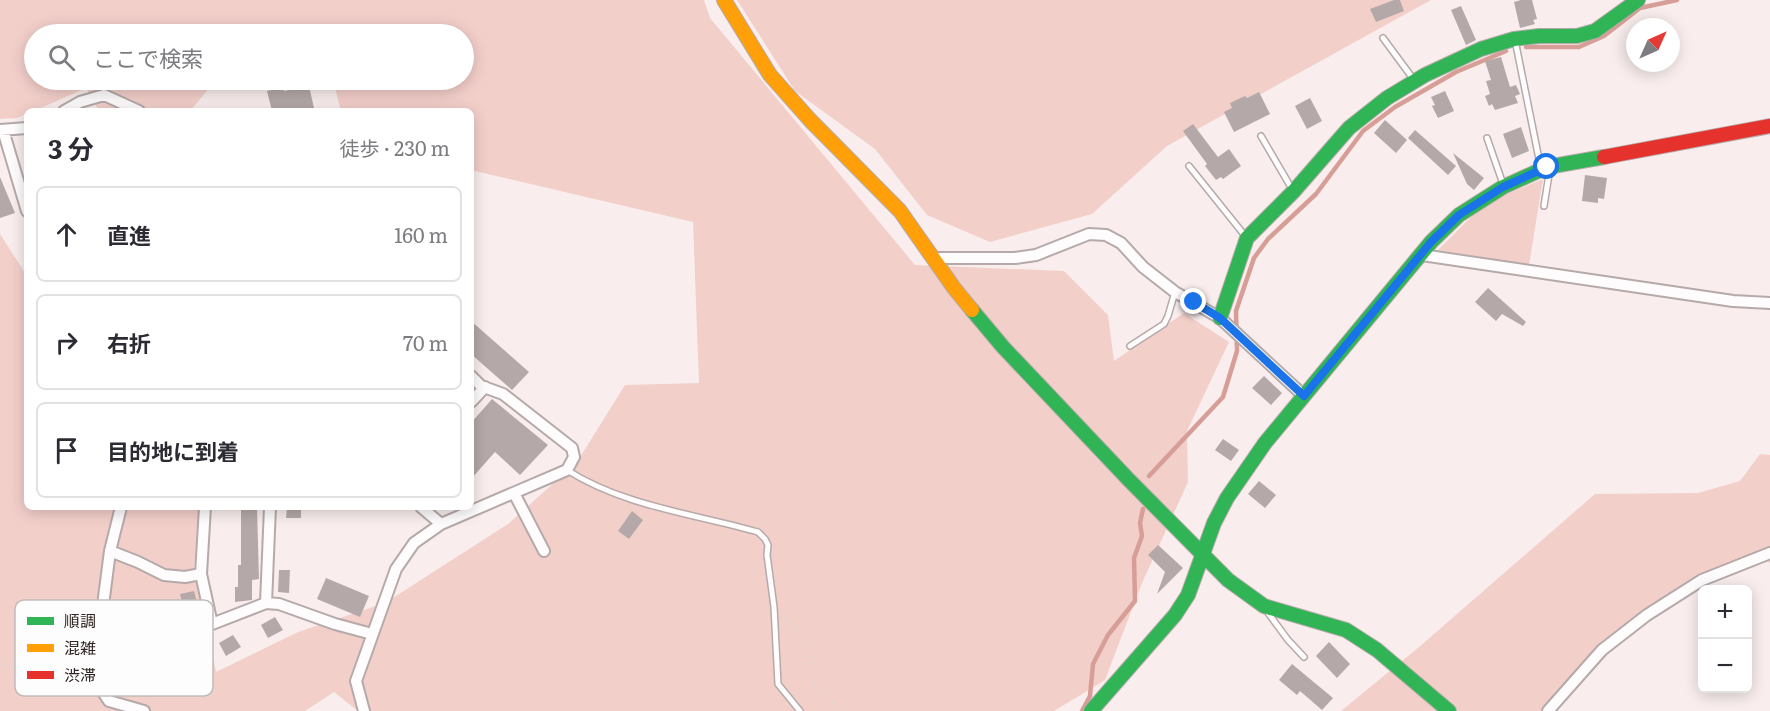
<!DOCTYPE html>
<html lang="ja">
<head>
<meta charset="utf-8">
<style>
	body { margin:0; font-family:Literata,"Noto Sans JP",serif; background:#f2f2f3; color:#2b2b33 }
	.controls { position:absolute; right:18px; bottom:18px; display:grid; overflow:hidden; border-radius:9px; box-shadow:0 3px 15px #0003 }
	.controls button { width:54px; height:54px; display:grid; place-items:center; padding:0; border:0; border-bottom:2px solid #e1e1e2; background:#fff; color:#2b2b33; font:30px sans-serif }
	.compass { position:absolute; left:1626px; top:18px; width:54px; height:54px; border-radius:50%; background:#fff; box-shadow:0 3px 15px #0003; rotate:45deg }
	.stop { position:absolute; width:18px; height:18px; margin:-14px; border:4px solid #1a73e8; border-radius:50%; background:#fff }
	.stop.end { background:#1a73e8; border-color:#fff; box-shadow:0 2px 6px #0008 }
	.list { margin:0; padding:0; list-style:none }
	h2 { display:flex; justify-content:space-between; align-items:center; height:78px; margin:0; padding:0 24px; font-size:26px }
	h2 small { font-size:20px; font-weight:400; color:#7c7c81 }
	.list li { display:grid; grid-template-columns:39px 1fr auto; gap:18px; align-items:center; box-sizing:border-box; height:96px; margin:0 12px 12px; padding:0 12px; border:2px solid #e1e1e2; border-radius:9px }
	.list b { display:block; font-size:22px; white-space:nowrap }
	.list em { font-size:20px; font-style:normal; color:#7c7c81 }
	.icon { flex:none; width:33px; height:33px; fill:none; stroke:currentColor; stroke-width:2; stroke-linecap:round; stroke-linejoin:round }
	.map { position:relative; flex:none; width:1770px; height:711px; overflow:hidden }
	.search { position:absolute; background:#fff; box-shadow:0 3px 15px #0003; left:24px; top:24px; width:450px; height:66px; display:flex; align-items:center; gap:15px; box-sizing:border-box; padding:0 21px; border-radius:33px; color:#7c7c81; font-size:22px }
	.panel { position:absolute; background:#fff; box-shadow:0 3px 15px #0003; left:24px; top:108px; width:450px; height:402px; border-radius:9px }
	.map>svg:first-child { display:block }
</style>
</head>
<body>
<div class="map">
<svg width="1770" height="711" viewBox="0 0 1770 711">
	<rect width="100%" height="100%" fill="#f9eeed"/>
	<path fill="#f3cfca" d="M0 0H704L710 18 915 265 1064 271 1108 315 1114 361 1184 313 1229 342 1187 431 1188 482 1142 583 1105 680 1054 711H358L334 692 305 711H0V234L27 276V507H199L194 568 216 672 298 632 385 603 508 524 577 462 625 385 699 383 693 222 471 170V111H341L333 80H464V34H34V80H216L190 111H99L86 88 34 111H27V114L17 118 0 119Z
		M737 0H1431L1167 146 1092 214 990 242 927 215 875 149 795 91Z
		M1543 179 1529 265 1438 250 1480 208 1500 197Z
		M1760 454 1770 455V563L1760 557 1673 596 1599 661 1551 711H1341L1419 647 1595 494 1698 493 1740 481Z"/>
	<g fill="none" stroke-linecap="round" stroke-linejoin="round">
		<path stroke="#d69e96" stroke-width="4.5" d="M1526 47H1579L1604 36 1640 8 1677 0
			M1149 476 1223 397 1237 351 1236 311 1254 258 1268 239 1316 194 1363 131 1395 107 1456 72 1506 51
			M1082 711 1090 696 1093 664 1108 635 1135 601 1134 558 1142 536 1140 523 1143 509"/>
	</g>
	<path fill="#b4a9a8" d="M1394 0H1400L1404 11 1376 22 1370 9Z
		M1521 0H1532L1537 19 1533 20 1535 24 1520 28 1514 2Z
		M1461 6 1476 40 1466 45 1451 10Z
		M1501 57 1510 87 1516 85 1520 94 1515 96 1518 103 1495 110 1492 104 1489 106 1485 96 1490 94 1486 81 1491 80 1485 61Z
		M309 86 314 108 302 111H272L267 91 283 87 284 91Z
		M1445 91 1454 111 1438 118 1432 106 1435 105 1431 97Z
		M1259 92 1270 114 1234 132 1224 112 1232 108 1230 103 1245 96 1247 98Z
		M1310 98 1322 121 1307 129 1295 106Z
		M1385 120 1407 140 1396 153 1374 133Z
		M1193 124 1218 157 1229 149 1241 166 1223 179 1221 177 1216 180 1205 166 1207 164 1183 131Z
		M1521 127 1529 151 1512 158 1503 134Z
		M1415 130 1456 166 1448 175 1408 138Z
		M1453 153 1484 178 1474 190 1467 184Z
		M1585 175 1607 178 1604 199 1598 198V203L1582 201Z
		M0 177 15 213 0 218Z
		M1488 288 1526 322 1523 326 1502 314 1496 321 1475 302Z
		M471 321 529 372 512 390 471 354Z
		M1264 376 1282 393 1271 405 1252 388Z
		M492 399 548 445 520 475 495 452 471 479V423Z
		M1223 439 1239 450 1231 461 1215 450Z
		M1259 481 1276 495 1265 508 1248 494Z
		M241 507H257L259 579 252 580V600L235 602V587H238V565H241Z
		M287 507H301V518H286Z
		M632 511 643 520 629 539 618 531Z
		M1158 545 1183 568 1157 594 1165 572 1148 555Z
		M279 570H290L289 593 278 592Z
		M326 578 369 596 360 617 317 599Z
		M194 591 198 607 184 611 180 594Z
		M275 617 283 630 268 638 261 625Z
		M233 635 241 647 226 656 219 643Z
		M1329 642 1350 664 1337 678 1316 656Z
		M1292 664 1333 698 1322 710 1300 691 1297 695 1279 680Z"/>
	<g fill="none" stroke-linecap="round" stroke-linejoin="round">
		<defs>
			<path id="lane" d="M1383 38 1414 80
				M1515 40 1541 169
				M1261 136 1292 189
				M1487 138 1503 184
				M1189 166 1246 237
				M1544 206 1550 168
				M1130 346 1164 324 1168 316 1175 292
				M567 470C623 506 695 514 758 532L765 539 768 545 767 555 774 607 778 684 800 711
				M1266 610 1288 640 1304 657"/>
			<path id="street" d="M64 111 80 102 104 95 139 111
				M0 130 27 128
				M3 130 27 211
				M1422 255 1733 301 1770 303
				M933 258H1015L1036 255 1089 234 1106 235 1121 243 1143 267 1175 292 1220 318 1304 396
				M471 402 485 387
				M514 493 544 551
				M121 507 110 551 95 667V680L109 701 144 711
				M205 507 201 574 212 624 266 603 279 604 335 624 372 634
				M441 524 567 470 574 457 572 448 503 394 481 386 471 376
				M110 551 138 562 164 575 185 577 201 574
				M266 603 270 507
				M364 711 356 681 396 569 414 543 441 524 421 507
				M1548 711 1602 650 1647 615 1702 580 1770 553"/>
			<path id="fast" d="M972 310 1003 347 1129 480 1228 580 1264 606 1346 630 1377 650 1449 711
				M1220 318 1247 238 1294 191 1349 128 1387 98 1425 75 1481 49 1514 39 1539 36H1577L1595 31 1638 0
				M1091 711 1175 615 1188 595 1214 523 1227 498 1265 443 1431 242 1459 215 1503 187 1547 167 1604 157"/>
			<path id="slow" d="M724 0 770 75 810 120 900 211 954 288 972 310"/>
			<path id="jam" d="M1604 157 1770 126"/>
		</defs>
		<use href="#lane" stroke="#b5aaa9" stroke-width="8"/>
		<use href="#street" stroke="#b5aaa9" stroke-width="14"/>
		<use href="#fast" stroke="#b5aaa9" stroke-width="16"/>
		<use href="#slow" stroke="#b5aaa9" stroke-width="16"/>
		<use href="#jam" stroke="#b5aaa9" stroke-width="16"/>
		<path stroke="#dcd9d9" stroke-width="2" stroke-dasharray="1.5 4.5" stroke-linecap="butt" d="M784 617 804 641 813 664 814 685 826 699 847 711
			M0 664 24 669 84 667"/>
		<use href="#lane" stroke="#fefcfc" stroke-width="5"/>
		<use href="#street" stroke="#fefcfc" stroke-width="10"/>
		<use href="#fast" stroke="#30b455" stroke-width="14"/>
		<use href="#slow" stroke="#ff9f0a" stroke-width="14"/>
		<use href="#jam" stroke="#e5322d" stroke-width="14"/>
	</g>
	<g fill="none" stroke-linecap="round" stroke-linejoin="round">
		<path stroke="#1a73e8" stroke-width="8" d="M1194 302 1220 318 1304 396 1431 242 1459 215 1503 187 1547 167"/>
	</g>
	<rect x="15" y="600" width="198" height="96" rx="9" fill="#fdfdfd" stroke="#c0bcbb" stroke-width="1.5"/>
	<rect x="27" y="617" width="27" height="8" fill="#30b455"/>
	<rect x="27" y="644" width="27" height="8" fill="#ff9f0a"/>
	<rect x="27" y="671" width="27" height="8" fill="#e5322d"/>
	<g font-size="16" fill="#302422">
		<text x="64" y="627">順調</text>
		<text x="64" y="654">混雑</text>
		<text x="64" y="681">渋滞</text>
	</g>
</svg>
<div class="controls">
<button>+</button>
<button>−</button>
</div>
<svg class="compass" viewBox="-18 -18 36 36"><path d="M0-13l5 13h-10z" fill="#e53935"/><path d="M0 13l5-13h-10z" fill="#7c7c81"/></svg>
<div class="stop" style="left:1547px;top:167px"></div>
<div class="stop end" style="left:1194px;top:302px"></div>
<div class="search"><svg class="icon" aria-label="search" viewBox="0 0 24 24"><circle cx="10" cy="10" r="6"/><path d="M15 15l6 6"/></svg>ここで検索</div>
<section class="panel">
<h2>3 分<small>徒歩 · 230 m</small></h2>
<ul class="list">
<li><svg class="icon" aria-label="ahead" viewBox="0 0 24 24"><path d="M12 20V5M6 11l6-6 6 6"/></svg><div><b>直進</b></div><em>160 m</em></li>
<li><svg class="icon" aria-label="right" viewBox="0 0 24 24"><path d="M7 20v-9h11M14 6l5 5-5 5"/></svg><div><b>右折</b></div><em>70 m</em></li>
<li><svg class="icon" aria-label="arrive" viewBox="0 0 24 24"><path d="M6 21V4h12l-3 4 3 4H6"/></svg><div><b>目的地に到着</b></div></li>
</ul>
</section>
</div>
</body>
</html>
